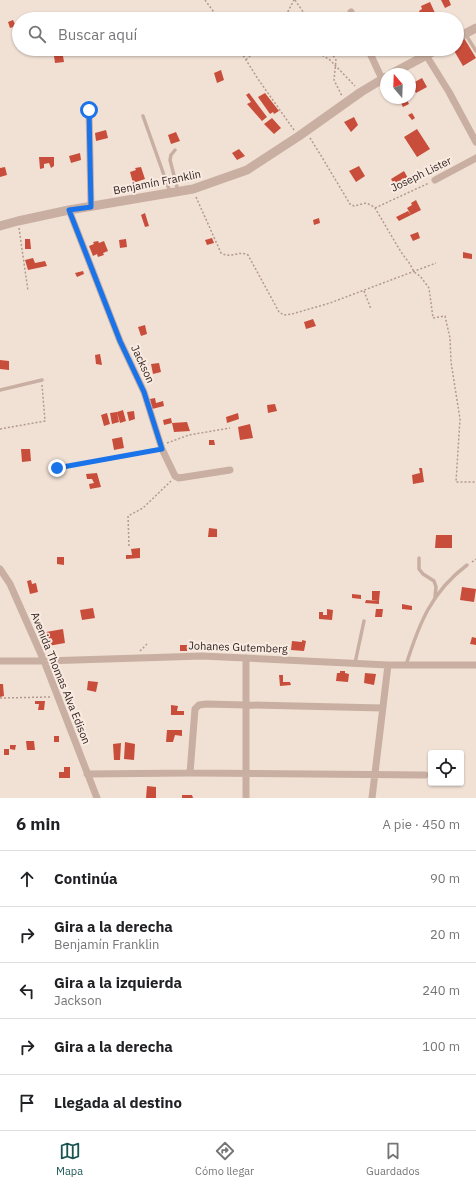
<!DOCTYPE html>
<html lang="es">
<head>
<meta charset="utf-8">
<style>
	body { margin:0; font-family:"IBM Plex Sans",sans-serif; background:#f6f6f6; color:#202124 }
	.controls { position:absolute; right:12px; bottom:12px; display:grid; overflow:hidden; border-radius:4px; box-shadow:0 1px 3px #0004 }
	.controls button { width:36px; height:36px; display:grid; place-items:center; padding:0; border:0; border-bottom:1px solid #e0e0e0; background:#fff; color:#202124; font:20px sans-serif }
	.compass { position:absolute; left:380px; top:68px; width:36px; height:36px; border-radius:50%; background:#fff; box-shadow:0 1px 3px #0004; rotate:341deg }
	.stop { position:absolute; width:12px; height:12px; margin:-9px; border:3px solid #1a73e8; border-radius:50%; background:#fff }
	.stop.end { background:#1a73e8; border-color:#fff; box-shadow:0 1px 4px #0008 }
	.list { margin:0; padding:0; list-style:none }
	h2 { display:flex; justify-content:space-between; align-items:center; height:52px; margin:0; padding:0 16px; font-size:17px }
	h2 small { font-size:13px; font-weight:400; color:#757577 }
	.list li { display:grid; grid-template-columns:26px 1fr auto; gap:12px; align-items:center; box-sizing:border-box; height:56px; padding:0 16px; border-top:1px solid #e0e0e0 }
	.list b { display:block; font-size:15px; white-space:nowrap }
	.list p { margin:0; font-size:13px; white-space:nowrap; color:#757577 }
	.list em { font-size:13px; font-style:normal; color:#757577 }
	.icon { flex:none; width:22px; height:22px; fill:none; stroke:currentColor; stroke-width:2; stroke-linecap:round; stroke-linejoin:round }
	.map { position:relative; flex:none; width:476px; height:798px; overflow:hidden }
	.search { position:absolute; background:#fff; box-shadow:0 1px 3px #0004; left:12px; right:12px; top:12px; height:44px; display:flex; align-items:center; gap:10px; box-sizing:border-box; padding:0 14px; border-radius:22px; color:#757577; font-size:15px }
	.sheet { height:332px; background:#fff }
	nav { display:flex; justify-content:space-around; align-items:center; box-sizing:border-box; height:56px; border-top:1px solid #e0e0e0; background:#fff; font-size:11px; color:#757577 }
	nav a { display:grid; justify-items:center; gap:2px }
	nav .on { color:#195452 }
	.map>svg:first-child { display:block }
</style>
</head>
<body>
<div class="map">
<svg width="476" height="798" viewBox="0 0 476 798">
	<rect width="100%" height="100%" fill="#f1e1d5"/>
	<path fill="#c94d3b" d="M441 0H449L451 5 445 8Z
		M430 2 435 13 423 19H420L418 15 420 14 419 11 422 9 421 6Z
		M13 20 16 26 10 28 8 22Z
		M464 38 476 58 463 66 453 49H457V42Z
		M56 50H62L64 62 55 63 54 56 57 55Z
		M221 70 224 80 217 83 214 73Z
		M422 78 427 87 416 93 411 84Z
		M249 93 267 117 262 121 247 104 251 102 246 95Z
		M265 93 279 111 274 114 273 112 270 114 258 97Z
		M392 98H406L409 104 403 107 400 101 395 104Z
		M412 113 415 118 412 120 408 115Z
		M354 117 358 125 351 132 344 122Z
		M272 118 281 128 274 134 264 124Z
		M417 129 430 149 417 157 404 137Z
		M106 130 108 138 96 141 95 133Z
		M176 132 180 141 171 144 168 135Z
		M239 149 245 156 237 160 232 153Z
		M80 153 81 160 71 163 69 156Z
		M39 157H54V166L51 168 49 163 44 164V168L40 169Z
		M359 166 365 176 356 182 349 171Z
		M5 167 7 175 0 177V168Z
		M141 167 145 179 133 183 130 172 136 170 135 168Z
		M404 171 409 180 396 188 391 179Z
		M416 200 421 210 411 215 407 208 412 205 411 203Z
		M408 211 411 215 399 221 396 217Z
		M145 213 149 226 145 227 141 215Z
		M319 218 320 223 314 225 313 220Z
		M418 232 420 238 413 241 410 235Z
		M212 238 214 243 207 245 205 240Z
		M25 239H30L31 249H25Z
		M126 239 127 247 120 248 119 240Z
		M98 241 99 243 104 241 108 251 103 253 104 255 98 257 97 254 93 256 89 246 94 244 93 242Z
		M463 252 472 254V259L463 258Z
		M33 258 35 263 45 261 47 266 28 270 25 260Z
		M83 271 84 274 77 277 75 273Z
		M313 319 316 326 306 329 304 322Z
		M145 325 147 334 141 336 138 327Z
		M100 354 102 365 96 364 95 355Z
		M0 360 9 361V370L0 369Z
		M159 363 161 372 153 374 151 364Z
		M155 398 156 403 163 401 164 406 152 409 150 399Z
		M275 404 277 411 268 413 267 405Z
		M123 410 126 421 120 423 117 412Z
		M134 411 135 419 129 421 127 412Z
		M117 412 119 422 112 424 110 413Z
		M107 413 110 424 104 426 101 415Z
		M238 413 239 419 227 423 226 417Z
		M171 418 172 423 187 422 190 431 174 432 172 423 164 425 163 420Z
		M250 424 253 438 240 440 238 427Z
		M122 437 124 448 114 450 112 439Z
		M209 440H214L215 445H209Z
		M21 449H30L31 461 22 462Z
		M419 468H422L424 482 413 484 412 475 420 473Z
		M97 473 101 487 90 489 89 484 94 483 92 479H87L86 474Z
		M209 528 217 529V537H208Z
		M436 535H452V548H435Z
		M140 548V558L126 559V555H132L131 549Z
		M57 557H64V565L57 564Z
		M31 580 32 584 36 583 38 592 30 594 27 581Z
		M462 587 476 589 474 602 460 600Z
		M372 591H380L379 601 372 600Z
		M352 594 361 595V599L352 598Z
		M366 600 379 601V604L365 603Z
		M402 604 412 606V610L402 609Z
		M93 608 95 618 82 620 80 610Z
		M327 609 333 610 332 620 319 619V612H323V615H327Z
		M376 609H383L382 617H375Z
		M63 629 65 643 48 646 46 632Z
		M472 637 476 638V645L470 644Z
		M302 640 306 641 304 651 291 650 292 641 302 642Z
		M180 645H187V651H180Z
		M340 671H345V673L349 674 348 682 336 681 337 673H340Z
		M365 673 376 674 374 685 364 683Z
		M279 675H283V682H290L291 685 280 686Z
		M88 681 98 682 96 692 87 690Z
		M0 684H3L4 696 0 697Z
		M35 701H45L44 710H38L39 704H35Z
		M171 705 178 706 177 711H184V715H171Z
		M167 730H182V736L175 735 173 742H166Z
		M54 736H59V742H54Z
		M26 741H34L35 750H27Z
		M125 742 135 744 134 760 124 759Z
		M121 743 120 760H114L113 744Z
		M10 745H16L15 750 10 749Z
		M4 749H9V755H4Z
		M64 767H70V778H59V772H64Z
		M147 786 156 787V798H146Z
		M182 795H192L193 798H182Z"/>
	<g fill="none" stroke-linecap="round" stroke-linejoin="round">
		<path stroke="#b4998c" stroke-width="1.5" stroke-dasharray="2 2" stroke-linecap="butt" d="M205 0 219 19
			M295 0 308 19
			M284 19 294 0
			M239 49 258 79 294 130
			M312 49 330 60 355 86
			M329 49 336 60 334 80 342 96
			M246 60 257 49
			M310 138 320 154 350 204 354 206 366 203 371 205 375 208 401 252 410 264 414 272 420 276 429 288 433 318 445 316 450 338 451 362 460 419 456 482H476
			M196 197 221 253C231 259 239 250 248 255L279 312 284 315 292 314 330 303 436 263
			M375 208 429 183
			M19 228 28 291
			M364 291 371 309
			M0 429 45 421 42 385
			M167 443 189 435 230 428
			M57 468 156 450
			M129 546 128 516 143 508 171 481
			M472 562 476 559
			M140 651 147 644
			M0 698 50 697"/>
		<path stroke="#c9afa1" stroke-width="3.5" d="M466 35 476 51
			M143 116 170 192
			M175 150 171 155 170 160 178 191
			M0 390 42 380
			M419 558V569L423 574 434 581 436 587 435 597
			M355 663 364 621
			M406 665C419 624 431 592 467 565"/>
		<path stroke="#c9afa1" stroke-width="7" d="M351 12 354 19
			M368 49 382 79
			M426 55 449 92 476 142
			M89 110 91 207
			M435 180 476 158
			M69 210 120 341 144 392 162 449 175 476 179 478 230 470
			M0 569 10 584 44 661 97 798
			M0 661H44L202 656 388 665H476
			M190 773 195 709 199 705 206 704 383 708
			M87 774 190 773 425 775
			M246 798V658
			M372 798 388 665"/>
		<path stroke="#c9afa1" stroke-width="9" d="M457 38 476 28
			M391 74 438 49
			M0 226 18 221 69 210 193 189 247 170 299 136 361 92 386 77"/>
	</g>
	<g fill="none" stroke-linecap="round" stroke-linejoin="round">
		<path stroke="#1a73e8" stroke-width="5" d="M57 468 162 449 144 392 120 341 69 210 91 207 89 110"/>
	</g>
	<g text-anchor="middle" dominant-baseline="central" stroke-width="4" stroke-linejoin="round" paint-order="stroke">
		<g font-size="11" fill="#332724" stroke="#f9ebe1">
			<text transform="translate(421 174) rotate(-26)">Joseph Lister</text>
			<text transform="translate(157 182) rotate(-11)">Benjamín Franklin</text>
			<text transform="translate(143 364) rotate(65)">Jackson</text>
			<text transform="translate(238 647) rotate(2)">Johanes Gutemberg</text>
			<text transform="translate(61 678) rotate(68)">Avenida Thomas Alva Edison</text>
		</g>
	</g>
</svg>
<div class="controls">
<button><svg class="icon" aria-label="locate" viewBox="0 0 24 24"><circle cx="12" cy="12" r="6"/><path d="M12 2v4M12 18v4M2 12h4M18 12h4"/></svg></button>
</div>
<svg class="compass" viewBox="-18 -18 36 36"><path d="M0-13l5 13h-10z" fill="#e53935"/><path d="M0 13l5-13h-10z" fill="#757577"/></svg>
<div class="stop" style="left:89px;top:110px"></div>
<div class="stop end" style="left:57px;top:468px"></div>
<div class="search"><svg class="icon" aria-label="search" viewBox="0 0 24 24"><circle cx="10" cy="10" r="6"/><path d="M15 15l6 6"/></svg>Buscar aquí</div>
</div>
<section class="sheet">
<h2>6 min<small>A pie · 450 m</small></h2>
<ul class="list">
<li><svg class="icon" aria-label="ahead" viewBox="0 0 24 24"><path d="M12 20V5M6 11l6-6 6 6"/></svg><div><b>Continúa</b></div><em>90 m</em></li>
<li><svg class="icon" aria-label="right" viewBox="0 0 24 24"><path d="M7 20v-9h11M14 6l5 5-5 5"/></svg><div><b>Gira a la derecha</b><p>Benjamín Franklin</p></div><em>20 m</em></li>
<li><svg class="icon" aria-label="left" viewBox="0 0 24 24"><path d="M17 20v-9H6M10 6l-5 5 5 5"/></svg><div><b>Gira a la izquierda</b><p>Jackson</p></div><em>240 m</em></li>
<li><svg class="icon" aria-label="right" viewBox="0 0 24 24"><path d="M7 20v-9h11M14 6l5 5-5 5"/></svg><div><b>Gira a la derecha</b></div><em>100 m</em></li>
<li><svg class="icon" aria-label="arrive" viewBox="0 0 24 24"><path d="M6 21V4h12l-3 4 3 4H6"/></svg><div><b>Llegada al destino</b></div></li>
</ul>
</section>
<nav>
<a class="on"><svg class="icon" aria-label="map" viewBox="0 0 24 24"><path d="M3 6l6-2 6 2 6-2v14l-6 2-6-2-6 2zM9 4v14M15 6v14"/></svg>Mapa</a>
<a><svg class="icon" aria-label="directions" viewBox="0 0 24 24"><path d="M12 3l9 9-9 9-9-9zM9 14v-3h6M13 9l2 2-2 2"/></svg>Cómo llegar</a>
<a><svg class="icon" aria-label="saved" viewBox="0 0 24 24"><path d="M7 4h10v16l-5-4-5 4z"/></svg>Guardados</a>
</nav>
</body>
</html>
